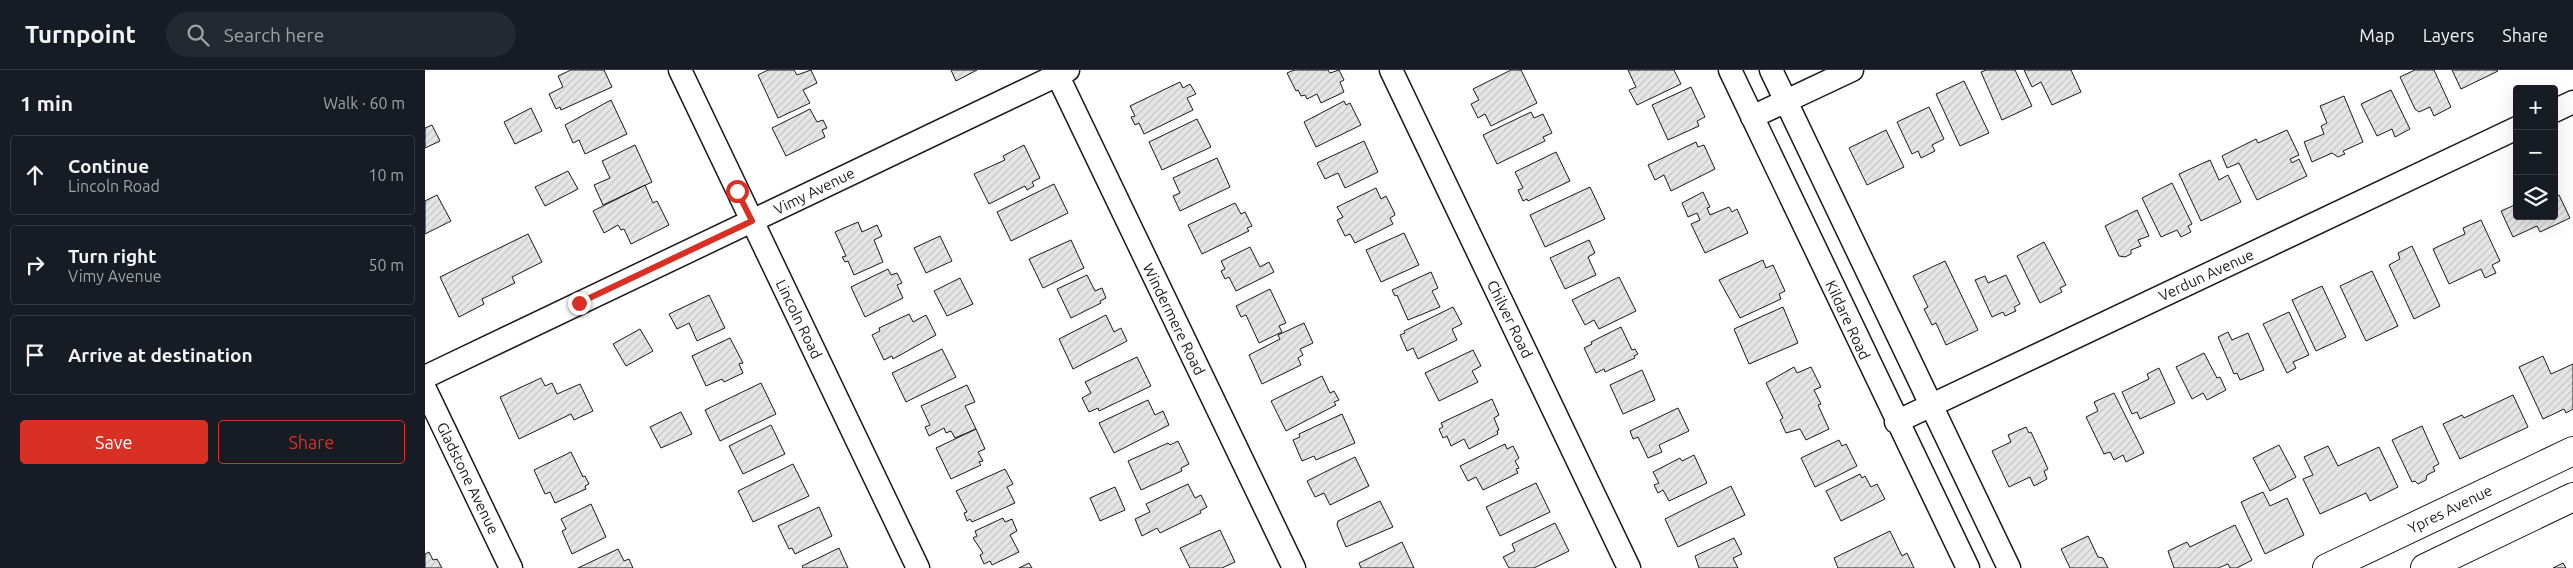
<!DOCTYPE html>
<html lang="en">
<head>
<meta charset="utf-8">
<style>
	body { margin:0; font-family:Ubuntu,sans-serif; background:#242831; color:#f1f3f6 }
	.controls { position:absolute; right:15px; top:15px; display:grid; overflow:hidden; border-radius:5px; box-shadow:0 5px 20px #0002 }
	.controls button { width:45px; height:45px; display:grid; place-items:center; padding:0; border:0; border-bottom:1px solid #363941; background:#171b24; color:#f1f3f6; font:25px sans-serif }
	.stop { position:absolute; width:15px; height:15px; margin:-11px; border:4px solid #d93025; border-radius:50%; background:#fff }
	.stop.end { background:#d93025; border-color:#fff; box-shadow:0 1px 5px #0008 }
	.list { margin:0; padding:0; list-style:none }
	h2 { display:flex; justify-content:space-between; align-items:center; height:65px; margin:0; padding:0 20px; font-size:21px }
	h2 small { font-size:16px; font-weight:400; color:#9ea1a6 }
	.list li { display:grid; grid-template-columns:32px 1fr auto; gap:15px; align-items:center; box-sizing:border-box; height:80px; margin:0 10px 10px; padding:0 10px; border:1px solid #363941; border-radius:5px }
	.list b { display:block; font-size:19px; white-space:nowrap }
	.list p { margin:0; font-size:16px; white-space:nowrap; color:#9ea1a6 }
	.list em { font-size:16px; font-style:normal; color:#9ea1a6 }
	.actions { display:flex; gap:10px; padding:15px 20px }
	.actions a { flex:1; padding:11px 0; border:1px solid #d93025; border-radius:5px; text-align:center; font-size:18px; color:#d93025 }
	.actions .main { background:#d93025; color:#fff }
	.icon { flex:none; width:28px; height:28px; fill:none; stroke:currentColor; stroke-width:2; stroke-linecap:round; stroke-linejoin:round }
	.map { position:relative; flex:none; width:2148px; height:498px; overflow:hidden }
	header { display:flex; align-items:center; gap:30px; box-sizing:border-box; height:70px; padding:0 25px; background:#171b24; border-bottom:1px solid #363941 }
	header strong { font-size:24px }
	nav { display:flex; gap:28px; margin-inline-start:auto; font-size:18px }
	.search { width:350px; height:45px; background:#242831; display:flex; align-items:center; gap:12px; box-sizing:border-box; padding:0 18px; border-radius:28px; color:#9ea1a6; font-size:19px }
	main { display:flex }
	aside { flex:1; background:#171b24 }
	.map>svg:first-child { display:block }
</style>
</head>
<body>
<header>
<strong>Turnpoint</strong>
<div class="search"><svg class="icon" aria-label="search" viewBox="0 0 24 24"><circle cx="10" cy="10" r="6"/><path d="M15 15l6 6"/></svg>Search here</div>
<nav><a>Map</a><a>Layers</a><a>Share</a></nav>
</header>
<main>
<aside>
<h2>1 min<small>Walk · 60 m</small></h2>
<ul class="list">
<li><svg class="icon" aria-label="ahead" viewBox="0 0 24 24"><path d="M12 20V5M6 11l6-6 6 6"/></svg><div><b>Continue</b><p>Lincoln Road</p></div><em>10 m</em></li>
<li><svg class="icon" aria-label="right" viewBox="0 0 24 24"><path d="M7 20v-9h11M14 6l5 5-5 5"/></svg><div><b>Turn right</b><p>Vimy Avenue</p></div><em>50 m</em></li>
<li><svg class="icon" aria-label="arrive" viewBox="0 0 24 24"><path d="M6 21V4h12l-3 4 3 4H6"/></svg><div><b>Arrive at destination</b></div></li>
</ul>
<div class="actions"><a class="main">Save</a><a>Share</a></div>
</aside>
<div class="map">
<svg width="2148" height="498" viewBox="0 0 2148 498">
	<defs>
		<pattern id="building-hatch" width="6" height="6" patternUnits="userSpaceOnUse" patternTransform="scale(1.25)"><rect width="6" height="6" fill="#e6e6e6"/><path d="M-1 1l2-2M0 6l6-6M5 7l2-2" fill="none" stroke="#c5c5c5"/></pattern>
	</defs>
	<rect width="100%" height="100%" fill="#fff"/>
	<path fill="url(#building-hatch)" stroke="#1a1a1a" d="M146 0H179L187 17 136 40 135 37 131 39 124 24 138 17 133 6Z
		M343 0H369L372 5 386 0 392 13 378 20 385 33 353 48 333 5Z
		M526 0H552L531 11Z
		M869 0H903L905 3 914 0 919 10 915 12 919 22 896 33 892 24 882 29 880 25 876 26 873 20 871 21 862 3Z
		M1086 0H1096L1112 33 1066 56 1060 44 1053 48 1046 34 1054 30 1048 19Z
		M1203 0H1249L1256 14 1212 35 1204 20 1211 17Z
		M1561 0H1590L1607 36 1577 50 1556 2Z
		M1599 0H1646L1656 22 1627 35 1616 12 1607 17Z
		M1990 0H2009L2026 37 2009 46 2005 37 1994 42 1990 39 1975 7Z
		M2027 0H2072L2073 1 2036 19Z
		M1539 11 1564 63 1535 76 1511 24Z
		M755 12 758 18 765 14 771 24 762 28 768 40 719 64 714 53 710 55 706 47 710 46 705 36Z
		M1266 17 1280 47 1272 51 1274 56 1243 70 1227 35Z
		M1966 20 1985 59 1970 67 1967 59 1952 66 1936 34Z
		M1919 26 1938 72 1918 81 1920 84 1913 87 1907 83 1887 92 1879 72 1899 64 1896 56 1902 53 1895 36Z
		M186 30 202 64 160 84 154 70 148 73 140 55Z
		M919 31 921 35 925 33 936 55 891 77 879 52Z
		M1504 37 1519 69 1507 75 1510 81 1496 88 1493 81 1487 84 1472 52Z
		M106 38 117 61 90 74 79 52Z
		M385 39 392 52 398 50 402 58 397 60 400 67 361 86 347 58Z
		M1106 42 1109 48 1118 44 1127 63 1118 67 1120 71 1072 94 1058 65Z
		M772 49 786 77 737 100 724 72Z
		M7 55 15 71 0 78V58Z
		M1461 60 1479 97 1442 115 1424 78Z
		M1862 60 1874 85 1865 89 1867 93 1874 89 1882 106 1832 130 1814 93 1802 98 1797 86 1831 69 1833 73Z
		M939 71 953 102 920 118 913 103 900 109 892 93Z
		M1271 72 1273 77 1279 75 1290 99 1246 121 1239 105 1230 110 1223 95Z
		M210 75 227 112 178 135 169 115 185 108 177 91Z
		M599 75 615 108 607 112 609 116 602 120 600 116 564 134 549 104 580 90 578 86Z
		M1131 82 1145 111 1103 131 1102 129 1098 131 1093 120 1098 118 1090 102Z
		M792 88 805 117 755 141 748 126 755 123 748 108Z
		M1785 90 1794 110 1803 105 1816 132 1776 151 1754 104Z
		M143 101 153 119 120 136 110 117Z
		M1747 113 1767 154 1763 156 1766 162 1756 167 1752 160 1736 167 1717 128Z
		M629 114 643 143 586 171 572 142Z
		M220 115 228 133 232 131 244 155 206 174 199 159 196 160 193 155 179 163 168 141Z
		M1165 117 1180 149 1120 177 1105 145Z
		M951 118 956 129 961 126 969 142 970 145 965 148 968 154 930 173 925 164 920 166 912 150 918 147 912 137Z
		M1278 122 1285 137 1282 138 1285 145 1304 137 1307 142 1312 139 1323 163 1280 183 1266 154 1275 150 1272 143 1263 147 1257 133Z
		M12 125 26 151 0 164V131Z
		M2134 125 2145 148 2115 162 2112 156 2088 167 2076 141 2092 134V146H2129V127Z
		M810 133 816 144 820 142 827 156 822 158 824 161 777 184 763 155Z
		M1712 140 1724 166 1713 170 1716 176 1706 180V184L1700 187 1694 186 1680 156Z
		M2056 150 2075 191 2067 195 2071 203 2060 208 2056 199 2024 214 2008 179 2040 164 2038 158Z
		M433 152 437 162 452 155 457 166 449 170 458 192 429 205 423 191 420 192 417 187 421 186 410 162Z
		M979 163 994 195 956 212 941 180Z
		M103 164 117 192 87 207 90 213 57 229 59 234 34 247 15 207Z
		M515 166 527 191 501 203 489 178Z
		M646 170 659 198 618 218 604 189Z
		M1164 170 1170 183 1163 187 1171 205 1140 219 1125 188Z
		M1619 172 1641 215 1635 218 1637 222 1615 233 1592 186Z
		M1987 176 2015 236 1989 249 1964 195 1975 189 1973 183Z
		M825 177 835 197 844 192 849 202 811 221 804 207 800 209 796 201 800 199 796 191Z
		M1338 190 1341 198 1348 195 1360 221 1354 224 1356 229 1315 248 1294 210Z
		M1520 191 1553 260 1521 275 1511 253 1507 255 1499 239 1503 237 1488 206Z
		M463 199 466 205 472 203 477 213 472 215 478 228 440 247 426 217Z
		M1947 201 1973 256 1941 271 1915 216Z
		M1006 202 1013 218 1007 221 1015 237 983 250 972 225 970 226 967 220Z
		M662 205 670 221 677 218 681 228 675 231 676 233 646 248 632 219Z
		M1581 205 1595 234 1589 237 1591 241 1580 246 1578 242 1567 247 1550 210 1560 206 1563 213Z
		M1194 207 1211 241 1174 259 1169 250 1160 255 1147 230Z
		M535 208 548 234 522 246 509 221Z
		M1897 216 1921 267 1891 281 1867 230Z
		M845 219 861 253 854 256 857 262 834 273 821 245 816 247 811 236Z
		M284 225 300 258 272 271 264 253 252 259 244 244Z
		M1028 237 1037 254 1027 259 1032 270 993 289 988 278 982 281 975 265 980 263 979 261Z
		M1358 237 1373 273 1324 294 1309 259Z
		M1864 242 1884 285 1868 292 1871 298 1862 303 1838 254Z
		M484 244 488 252 501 245 511 265 468 289 467 286 459 290 447 265 455 261 454 258Z
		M681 245 689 262 696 258 702 271 648 299 634 269Z
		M879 253 888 273 875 279 878 285 873 288 876 295 837 314 824 285 855 269 853 265Z
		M1196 257 1207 280 1210 279 1213 284 1209 286 1210 288 1180 302 1179 299 1171 303 1159 278 1167 274 1166 272Z
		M215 259 228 281 201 296 188 274Z
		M1803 262 1807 270 1823 263 1839 300 1815 310 1812 303 1809 304 1793 267Z
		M305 268 318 293 314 294 318 303 299 312 297 309 281 316 267 286Z
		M517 279 531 307 481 332 467 303Z
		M1048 280 1056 296 1047 301 1053 312 1014 331 1000 303Z
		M1779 283 1792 308 1795 307 1801 320 1782 330 1778 323 1767 329 1751 297Z
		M2118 286 2126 304 2148 294V339L2141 343 2139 339 2118 349 2094 297Z
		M712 287 726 316 674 341 673 338 664 342 657 328 666 323 660 312Z
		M1369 297 1372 303 1386 297 1396 317 1389 320 1396 334 1393 335 1404 359 1381 370 1375 359 1361 363 1355 350 1358 348 1341 313Z
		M1734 298 1750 333 1715 349 1712 342 1707 344 1697 322 1724 309 1722 304Z
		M1217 300 1230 330 1198 344 1185 315Z
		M897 306 905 323 909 321 914 330 909 332 911 335 861 361 846 331Z
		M116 308 120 316 127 313 132 324 155 314 168 341 149 350 146 344 94 369 75 327Z
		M336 313 351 344 295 371 280 340Z
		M542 315 550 332 540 336 551 359 530 368 526 361 521 363 519 358 504 366 500 357 505 355 496 336Z
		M1689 323 1719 383 1701 392 1698 385 1689 390 1685 382 1679 384 1661 347 1673 341 1669 332Z
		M2088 325 2103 357 2035 389 2018 354 2037 345 2039 348Z
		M1067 329 1074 345 1069 348 1074 360 1072 361 1073 364 1044 379 1039 369 1026 376 1022 366 1018 368 1014 359 1018 357 1016 353Z
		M723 330 730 345 738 341 744 355 689 383 674 353Z
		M1253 338 1264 361 1234 375 1237 382 1223 388 1213 367 1208 369 1205 361Z
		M256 342 267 364 236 378 225 357Z
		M917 344 930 373 891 390 889 386 877 391 868 370 875 367 874 364Z
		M346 355 360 384 318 404 304 376Z
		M1997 356 2014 394 2008 397 2010 401 2002 405 2001 410 1993 414 1990 411 1987 412 1967 370Z
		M1601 357 1604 363 1606 362 1623 399 1619 401 1622 409 1609 416 1605 407 1584 417 1567 381 1586 372 1583 365Z
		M551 359 560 379 553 382 558 391 554 392 556 395 526 409 511 378Z
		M1414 370 1417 376 1421 374 1432 396 1390 417 1376 388Z
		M753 371 764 394 756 398 757 401 716 420 703 391 743 373 745 375Z
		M1080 374 1082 379 1088 376 1094 388 1090 391 1094 398 1091 399 1093 403 1058 420 1051 407 1043 411 1035 396Z
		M1854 375 1871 407 1845 421 1828 388Z
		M1903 376 1913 396 1954 377 1973 417 1945 431 1941 423 1895 444 1878 409 1888 405 1879 387Z
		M146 382 158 407 160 406 164 414 160 416 161 419 130 433 125 422 120 424 109 400Z
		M1269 385 1282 413 1244 431 1238 420 1233 423 1229 415 1234 413 1228 402 1255 388 1257 391Z
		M930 387 944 416 905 435 899 423 890 427 882 411Z
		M368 394 384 426 328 452 313 421Z
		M580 399 588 414 582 417 590 433 547 452 545 449 542 451 539 443 542 442 531 421Z
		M1435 404 1437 408 1440 406 1446 417 1452 414 1460 429 1416 451 1401 421Z
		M1111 413 1125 442 1075 466 1061 437Z
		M763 414 770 428 776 425 782 437 775 441 776 443 735 463 732 458 717 466 710 449 725 442 721 434Z
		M1306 416 1320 445 1253 477 1240 449Z
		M690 417 700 440 675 451 665 428Z
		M1838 422 1845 436 1862 428 1879 465 1840 484 1816 432Z
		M955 431 968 457 921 477 912 455 913 451Z
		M166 434 181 467 147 484 137 461 141 459 136 449Z
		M394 437 407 466 370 484 367 478 364 479 353 456Z
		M578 448 580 452 587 449 592 461 585 465 594 482 567 495 565 491 559 494 555 485 558 483 548 468 552 466 550 461Z
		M1130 453 1144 481 1109 498H1084L1078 487 1090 481 1087 474Z
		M1810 455 1827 490 1812 498H1805L1803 494 1793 498H1749L1743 481 1762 472 1765 477Z
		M795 460 810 492 797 498H765L755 478Z
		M1465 461 1477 486 1482 483 1489 498H1413L1409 488Z
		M1663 466 1673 487 1678 488 1683 498H1645L1636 479Z
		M1309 468 1317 484 1308 488 1313 498H1274L1270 486Z
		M977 472 989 498H936L934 493Z
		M414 478 423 498H378L377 496Z
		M193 479 199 491 204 489 208 498H153Z
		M4 482 8 490 12 489 17 498H0V484Z
		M604 493 607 498H594Z
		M2138 493 2141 498H2128Z"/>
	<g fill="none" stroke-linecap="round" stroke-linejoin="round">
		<defs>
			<path id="minor" d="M255 0 493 498
				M630 0 869 498
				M966 0 1204 498
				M1305 0 1543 498
				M1346 0 1584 498
				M2129 41 2148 32
				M1327 47 1427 0
				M0 307 643 0
				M0 319 86 498
				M1471 352 2092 58"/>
			<path id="secondary" d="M1902 498 2148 381
				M2000 498 2148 427"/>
		</defs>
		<use href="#minor" stroke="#1a1a1a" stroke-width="25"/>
		<use href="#secondary" stroke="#1a1a1a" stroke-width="30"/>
		<use href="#minor" stroke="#fff" stroke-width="22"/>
		<use href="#secondary" stroke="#fff" stroke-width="28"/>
	</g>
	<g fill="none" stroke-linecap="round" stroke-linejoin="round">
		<path stroke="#d93025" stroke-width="6" d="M154 233 327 151 312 121"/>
	</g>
	<g text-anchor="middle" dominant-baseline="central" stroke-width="4" stroke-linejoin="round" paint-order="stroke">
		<g font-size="15" fill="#1a1a1a" stroke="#fff">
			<text transform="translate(389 121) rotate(-26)">Vimy Avenue</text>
			<text transform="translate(1781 205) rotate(-25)">Verdun Avenue</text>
			<text transform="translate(374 249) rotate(64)">Lincoln Road</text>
			<text transform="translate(749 249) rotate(64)">Windermere Road</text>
			<text transform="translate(1085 249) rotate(64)">Chilver Road</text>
			<text transform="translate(1423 250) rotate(65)">Kildare Road</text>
			<text transform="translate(43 408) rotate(64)">Gladstone Avenue</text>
			<text transform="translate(2025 439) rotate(-26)">Ypres Avenue</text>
		</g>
	</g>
</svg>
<div class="controls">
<button>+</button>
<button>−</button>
<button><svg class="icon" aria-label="layers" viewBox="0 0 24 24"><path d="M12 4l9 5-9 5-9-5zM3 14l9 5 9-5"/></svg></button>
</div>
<div class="stop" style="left:312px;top:121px"></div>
<div class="stop end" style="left:154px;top:233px"></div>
</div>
</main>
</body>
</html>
